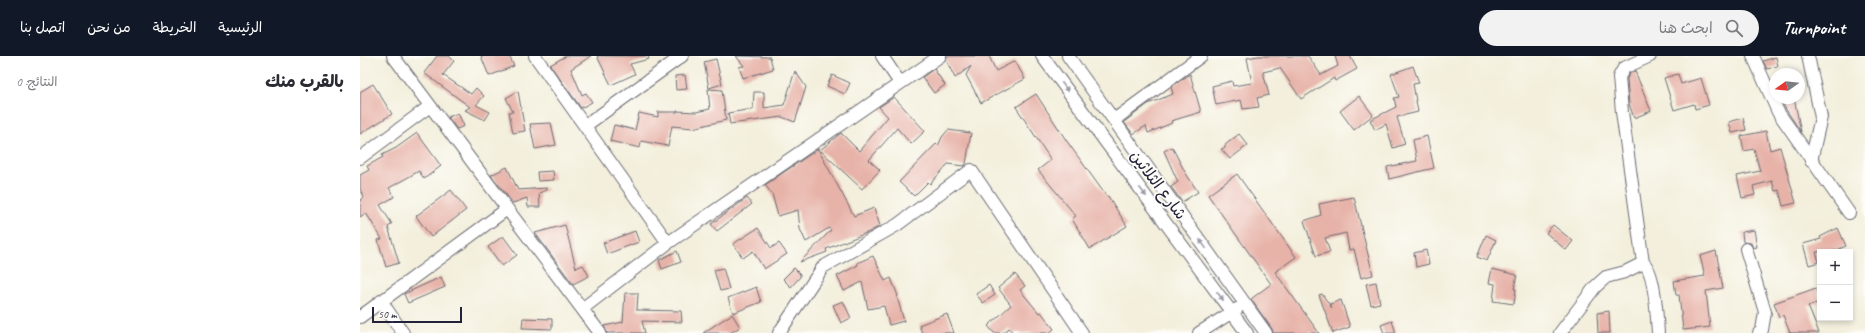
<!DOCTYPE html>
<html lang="ar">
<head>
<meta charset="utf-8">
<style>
	body { margin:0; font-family:Caveat,"Playpen Sans Arabic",sans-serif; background:#f2f2f3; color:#2b2b33; direction:rtl }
	.controls { position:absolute; right:12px; bottom:12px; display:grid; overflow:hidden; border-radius:0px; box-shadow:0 2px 6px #0003 }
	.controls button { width:36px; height:36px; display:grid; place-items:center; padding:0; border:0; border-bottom:1px solid #e1e1e2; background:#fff; color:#2b2b33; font:20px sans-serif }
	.compass { position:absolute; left:1409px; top:12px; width:36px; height:36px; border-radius:50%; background:#fff; box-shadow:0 2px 6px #0003; rotate:255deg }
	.scale { position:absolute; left:12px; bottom:10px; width:90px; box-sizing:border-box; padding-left:4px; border:2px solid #22223b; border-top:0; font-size:11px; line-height:14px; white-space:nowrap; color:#22223b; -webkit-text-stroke:3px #fdfcf7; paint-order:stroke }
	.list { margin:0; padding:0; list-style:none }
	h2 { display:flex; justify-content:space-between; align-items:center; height:52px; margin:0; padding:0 16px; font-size:17px }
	h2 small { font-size:13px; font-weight:400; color:#7c7c81 }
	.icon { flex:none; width:22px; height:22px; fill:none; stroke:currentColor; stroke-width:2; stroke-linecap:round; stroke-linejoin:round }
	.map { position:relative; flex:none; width:1505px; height:277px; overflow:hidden; direction:ltr }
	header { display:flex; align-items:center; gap:24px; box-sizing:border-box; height:56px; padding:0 20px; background:#111827; color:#fff }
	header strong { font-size:19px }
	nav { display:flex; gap:22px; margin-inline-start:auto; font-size:14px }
	.search { width:280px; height:36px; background:#f2f2f3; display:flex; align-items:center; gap:10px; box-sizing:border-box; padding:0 14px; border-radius:22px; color:#7c7c81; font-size:15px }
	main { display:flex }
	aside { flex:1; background:#fff }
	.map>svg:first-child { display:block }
</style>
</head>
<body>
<header>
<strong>Turnpoint</strong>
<div class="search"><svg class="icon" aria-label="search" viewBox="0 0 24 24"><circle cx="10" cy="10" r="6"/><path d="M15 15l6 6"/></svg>ابحث هنا</div>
<nav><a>الرئيسية</a><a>الخريطة</a><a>من نحن</a><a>اتصل بنا</a></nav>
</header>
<main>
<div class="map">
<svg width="1505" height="277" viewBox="0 0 1505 277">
	<rect width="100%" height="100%" fill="#fdfcf7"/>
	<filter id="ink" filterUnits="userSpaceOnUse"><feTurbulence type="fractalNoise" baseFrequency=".025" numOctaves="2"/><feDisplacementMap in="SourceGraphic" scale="8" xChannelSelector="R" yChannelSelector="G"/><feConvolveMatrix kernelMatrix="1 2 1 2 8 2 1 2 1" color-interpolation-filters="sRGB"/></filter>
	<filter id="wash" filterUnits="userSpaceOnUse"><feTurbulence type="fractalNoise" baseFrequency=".012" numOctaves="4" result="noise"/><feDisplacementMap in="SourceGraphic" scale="16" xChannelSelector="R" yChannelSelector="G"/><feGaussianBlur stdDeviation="0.9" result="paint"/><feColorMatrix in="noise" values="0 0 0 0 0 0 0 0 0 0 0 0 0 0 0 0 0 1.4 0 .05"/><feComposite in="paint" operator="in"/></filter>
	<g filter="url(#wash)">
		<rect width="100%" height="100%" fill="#f3efdc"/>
		<g id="blocks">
			<path fill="#e7b2a8" d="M77 0H89L94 5 83 19 111 38 116 32 124 40 116 49 130 56 125 64 105 54 110 51 64 17Z
				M121 0H149L154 10 129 20Z
				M206 0H231L211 13 222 39 226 37 232 46 221 52 190 9Z
				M237 0H288L289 3 270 8 275 18 251 29Z
				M376 0 410 1 413 13 383 22 379 11 384 10Z
				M587 0H629L636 15 655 5 665 23 621 47 606 19 611 10 595 22 586 4Z
				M898 0H948L961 19 978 10 975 0H990L997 13 975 25 974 22 941 43 920 12 903 16 909 39 897 42 899 51 883 53 881 44 856 49 852 30 872 25 873 30 892 27 887 2Z
				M1416 1 1418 10 1407 13 1403 5Z
				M356 3 362 28 349 32 344 6Z
				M1053 10 1059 27 1053 28 1058 56 1037 61 1045 88 1033 92 1026 68 1015 74 1010 64 1036 51 1034 42 1039 41 1031 18Z
				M574 13 585 29 574 37 562 21Z
				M435 15 446 31 435 66 422 61 370 68 368 57 393 53 394 36H404V52L424 49Z
				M1275 15 1291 55 1274 62 1269 48 1267 23 1269 18Z
				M830 18 841 56 811 65 812 67 788 77 786 70 773 78 764 66 788 48 813 38 811 31Z
				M1318 18 1321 28 1341 22 1349 49 1335 53 1334 48 1314 54 1304 22Z
				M325 19 327 33 316 34 315 20Z
				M472 19 490 27 485 38 467 30Z
				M13 28 32 58 0 78V36Z
				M348 33 362 34 366 64 333 72 312 70 308 90 281 85 280 92 250 85 254 69 275 74 279 57 298 61V56H317V55L336 56 350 53Z
				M158 35 165 75 153 77 149 56H153L146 42Z
				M676 38 706 84 747 141 748 140 767 170 730 193 712 163 716 160 678 114 691 104 656 51Z
				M999 40 1013 59 994 74 980 55Z
				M534 41 565 75 551 88 537 72 509 104 520 114 502 133 460 94 481 77 499 95 528 61 519 51Z
				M1420 42H1434L1441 76 1425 52Z
				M98 57 104 70 97 73 88 61Z
				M1383 62 1386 74 1372 77 1369 66Z
				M191 67 196 89 175 93 170 68Z
				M588 74 611 77 606 108 604 110 588 108 570 128 568 126 554 140 539 126 576 88 578 90 582 81Z
				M1406 75 1410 94 1420 91 1436 147 1423 150 1419 134 1415 135 1412 125 1393 130 1395 139 1382 142 1377 120 1400 115 1394 93 1384 95 1381 80Z
				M57 77 81 110 64 123 59 115 29 132 34 141 20 149 32 168 28 171 39 207 26 211 18 184 22 183 6 157 0 161V144L4 141 0 133V119L9 114 7 110 23 101 22 99 36 92Z
				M879 78 888 89 870 103 861 93 865 92V89Z
				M1067 80 1074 112 1029 123 1027 111 1057 105 1053 84Z
				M812 91 825 116 838 136 822 146 811 131 818 126 804 95Z
				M458 93 494 160 514 152 520 170 509 176 466 193 467 196 440 206 471 174 469 172 446 186 440 173 438 154 418 160 412 138 405 129Z
				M147 111 158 134 187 132V134L179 137 180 151H168L167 142 153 147 131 119Z
				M193 115 194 124 178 125 177 116Z
				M877 118 936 201 915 216 959 277H913L912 273 891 243 911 228 848 139Z
				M91 134 106 154 71 181 56 160Z
				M994 141 1013 219 1001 222 994 193 989 194 986 177 965 182 970 196 956 200 944 165 961 159 959 148Z
				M387 142 392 148 357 175 351 168Z
				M205 169 216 212 223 209 229 220 213 228 175 177Z
				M1193 169 1213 185 1206 194 1186 177Z
				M398 172 411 192 419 187 427 198 404 213 393 195 383 202 373 188Z
				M1478 172 1486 190 1472 196H1456L1459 206 1449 209 1443 188 1461 183 1460 181Z
				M1394 174 1397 191 1393 192 1391 187 1383 186 1382 176Z
				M275 175 279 186 247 198 243 187Z
				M1126 179 1136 184 1127 205 1117 201Z
				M143 180 157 199 142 210 128 191Z
				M1066 194 1069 208 1056 211 1054 197Z
				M317 195 321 206 302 213 299 204Z
				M1356 195 1363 232 1346 235 1350 271 1323 274 1319 239H1316L1314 225 1345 220 1340 200Z
				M513 200 525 225 531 222 538 240 537 241 544 265 529 269 524 250 508 253 502 226 484 235 477 220 498 209 497 207Z
				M363 212 369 233 360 235 354 214Z
				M434 212 440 218V221L431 231 423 223Z
				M1132 213 1157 219 1154 233H1156L1154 248 1133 245 1135 228 1129 227Z
				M655 218 665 230 660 234 679 257 681 256 694 273 689 277H653L649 272 643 277H634L628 270 651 249 638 232Z
				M81 221 85 231 48 247 44 238Z
				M1016 226 1020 247 1011 249 1006 228Z
				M629 229 635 239 623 247 616 238Z
				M396 231 401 246 373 257 368 242Z
				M1456 232 1460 246 1448 250 1459 277H1430L1423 259 1419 261 1414 247Z
				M265 237H278L277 254 321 255 322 266 282 265 285 277H247L244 270 263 266Z
				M962 238 972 252 970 248 981 244 990 271 973 277 959 239Z
				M483 245 491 262 481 267 473 249Z
				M1249 255 1250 277H1238L1237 257Z
				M372 258 380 271 370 277H343Z
				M587 258 594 277H562L559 269Z
				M163 262 192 263V273L162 272Z
				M1032 265 1036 277H1024L1021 269Z"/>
		</g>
	</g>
	<g filter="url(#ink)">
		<use href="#blocks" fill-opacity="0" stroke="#6b6a73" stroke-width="1"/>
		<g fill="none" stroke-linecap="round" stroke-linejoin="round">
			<defs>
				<path id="minor" d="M33 0 240 277
					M175 0 308 187
					M522 0 540 27
					M682 0 887 277
					M708 0 906 277
					M1393 0 1418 56 1489 157
					M1448 0 1461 61 1451 105
					M754 64 841 0
					M225 70 322 0
					M0 102 70 50
					M1386 193 1405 256 1402 274 1399 277
					M1283 207 1262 56 1259 21 1264 12 1290 0
					M21 245 43 277
					M222 253 308 187 580 0
					M0 261 147 153
					M419 277 463 211 537 169 611 114 722 277
					M839 277 877 253
					M1200 277 1235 231 1246 221 1265 216 1283 207C1295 214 1297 263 1298 277"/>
			</defs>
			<use href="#minor" stroke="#6b6a73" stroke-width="14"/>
			<use href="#minor" stroke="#fff" stroke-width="12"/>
		</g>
		<defs><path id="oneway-solid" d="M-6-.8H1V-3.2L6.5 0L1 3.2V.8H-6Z"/></defs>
		<g fill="#9c9ca7">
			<use href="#oneway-solid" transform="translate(705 31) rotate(53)"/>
			<use href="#oneway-solid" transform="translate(783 136) rotate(53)"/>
			<use href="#oneway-solid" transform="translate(843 188) rotate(-126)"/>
			<use href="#oneway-solid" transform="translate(860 240) rotate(53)"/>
		</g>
	</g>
	<g text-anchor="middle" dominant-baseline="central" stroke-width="3.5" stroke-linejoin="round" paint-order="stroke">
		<g font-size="16" fill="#22223b" stroke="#fdfcf7">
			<text transform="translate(798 129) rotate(53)">شارع الثلاثين</text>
		</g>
	</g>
</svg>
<div class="controls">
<button>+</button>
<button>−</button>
</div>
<svg class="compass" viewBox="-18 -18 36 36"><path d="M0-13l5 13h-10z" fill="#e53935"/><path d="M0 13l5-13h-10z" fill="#7c7c81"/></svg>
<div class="scale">50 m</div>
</div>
<aside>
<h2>بالقرب منك<small>النتائج: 0</small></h2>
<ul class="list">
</ul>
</aside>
</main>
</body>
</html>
